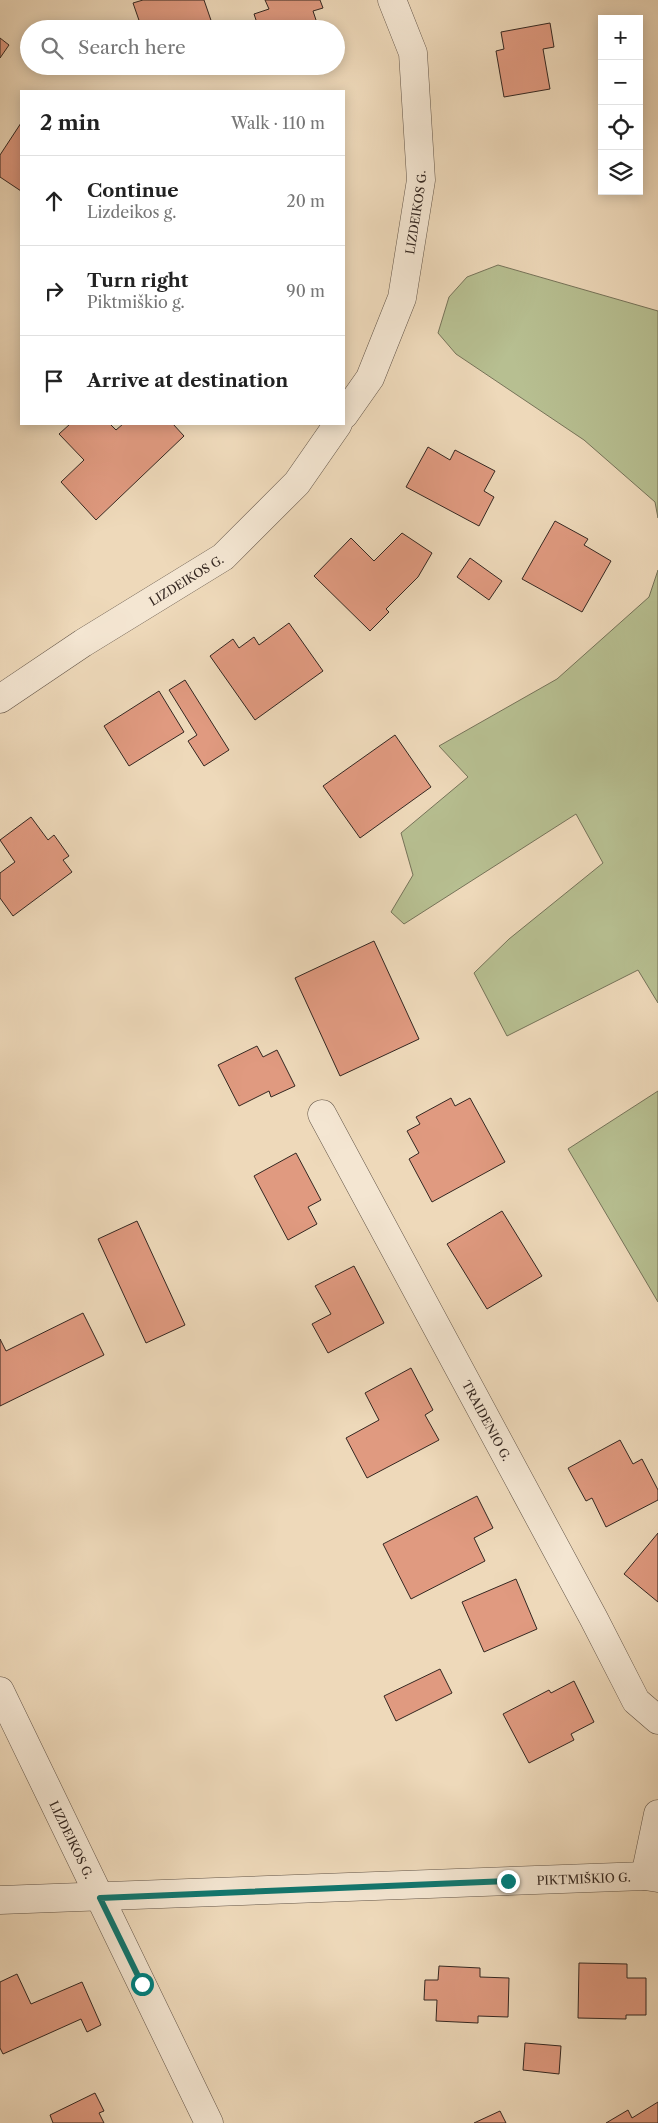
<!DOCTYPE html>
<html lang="en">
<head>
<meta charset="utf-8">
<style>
	body { margin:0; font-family:"Libre Caslon Text",serif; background:#f6f6f6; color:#222 }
	.controls { position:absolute; right:15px; top:15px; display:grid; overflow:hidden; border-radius:0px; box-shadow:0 2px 12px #0003 }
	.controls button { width:45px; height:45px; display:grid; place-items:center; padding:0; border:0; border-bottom:1px solid #e0e0e0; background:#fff; color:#222; font:25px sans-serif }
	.stop { position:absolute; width:15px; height:15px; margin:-11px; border:4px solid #0f766e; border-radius:50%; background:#fff }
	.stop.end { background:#0f766e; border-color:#fff; box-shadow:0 1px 5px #0008 }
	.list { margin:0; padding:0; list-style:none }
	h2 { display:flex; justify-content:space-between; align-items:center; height:65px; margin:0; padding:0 20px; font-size:21px }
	h2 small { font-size:16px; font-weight:400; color:#767676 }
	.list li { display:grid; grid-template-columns:32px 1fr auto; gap:15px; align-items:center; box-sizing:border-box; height:90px; padding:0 20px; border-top:1px solid #e0e0e0 }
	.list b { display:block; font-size:19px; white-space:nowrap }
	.list p { margin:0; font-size:16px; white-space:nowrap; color:#767676 }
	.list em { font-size:16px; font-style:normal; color:#767676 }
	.icon { flex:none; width:28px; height:28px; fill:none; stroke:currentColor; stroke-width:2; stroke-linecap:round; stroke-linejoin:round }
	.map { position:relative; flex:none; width:658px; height:2123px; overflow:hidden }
	.search { position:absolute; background:#fff; box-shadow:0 2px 12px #0003; left:20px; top:20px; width:325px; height:55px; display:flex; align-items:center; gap:12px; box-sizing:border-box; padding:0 18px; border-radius:28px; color:#767676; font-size:19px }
	.panel { position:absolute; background:#fff; box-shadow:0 2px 12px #0003; left:20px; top:90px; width:325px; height:335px; border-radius:0px }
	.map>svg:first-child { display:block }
</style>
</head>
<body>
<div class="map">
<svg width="658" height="2123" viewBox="0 0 658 2123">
	<rect width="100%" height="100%" fill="#eed9ba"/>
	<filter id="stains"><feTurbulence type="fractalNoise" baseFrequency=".004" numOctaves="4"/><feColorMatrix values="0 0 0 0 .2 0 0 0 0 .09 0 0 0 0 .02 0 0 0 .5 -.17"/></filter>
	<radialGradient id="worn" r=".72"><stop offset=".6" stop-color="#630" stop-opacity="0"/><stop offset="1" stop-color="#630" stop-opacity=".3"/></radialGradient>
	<path fill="#b7bf91" stroke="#767359" d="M498 265 658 311V518L655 502 584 440 456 354 438 333 449 297 467 277Z
		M658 570V1003L638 970 507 1036 474 973 509 939 603 863 576 814 404 924 391 912 413 875 401 833 468 777 439 746 557 679 649 597Z
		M658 1091V1302L568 1149Z"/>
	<path fill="#e09a80" stroke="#342721" d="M143 0H204L214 29H142L133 3Z
		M265 0H320L323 8 313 11 319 29H259L254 14 269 9Z
		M550 23 554 47 543 49 550 89 504 97 496 51 504 49 501 32Z
		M0 38 9 45 0 58Z
		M174 66H195L176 73Z
		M21 123V191L0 177V155Z
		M70 424H110L116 430 123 424H173L184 436 96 520 61 482 84 460 59 434Z
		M428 447 450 460 455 450 495 471 484 491 494 497 479 526 406 487Z
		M555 521 588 539 584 545 611 561 582 612 522 579Z
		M402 533 432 553 418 577 386 609 389 612 370 631 314 576 351 538 374 561Z
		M470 558 502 581 489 600 457 577Z
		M289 623 323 671 255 720 210 656 233 639 239 648 254 637 259 645Z
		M185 680 229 750 204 766 188 741 197 735 169 690Z
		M159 691 184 732 129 766 104 726Z
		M395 735 431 787 360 838 323 786Z
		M31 817 48 840 54 835 69 856 63 860 72 872 13 916 0 898V873L15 862 0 840Z
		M374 941 419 1039 340 1076 295 978Z
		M257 1046 263 1057 277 1050 295 1086 271 1097 269 1091 239 1106 218 1065Z
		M451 1098 455 1106 470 1098 505 1162 432 1202 409 1159 419 1153 407 1131 420 1124 416 1117Z
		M296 1153 321 1200 308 1207 317 1224 288 1240 254 1176Z
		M502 1211 542 1276 487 1309 447 1244Z
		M137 1221 185 1325 146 1343 98 1239Z
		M354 1266 384 1323 328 1353 312 1324 331 1314 315 1286Z
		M83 1313 104 1355 0 1406V1339L6 1351Z
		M411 1368 433 1410 425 1415 439 1440 367 1478 346 1438 379 1420 365 1393Z
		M620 1440 633 1464 642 1459 658 1490V1500L606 1527 592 1498 586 1501 568 1468Z
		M477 1496 493 1528 474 1538 485 1561 411 1599 383 1544Z
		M658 1533V1602L624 1574Z
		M516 1579 537 1629 484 1652 462 1602Z
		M440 1669 452 1693 396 1721 384 1696Z
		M574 1681 594 1722 571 1734 574 1740 529 1763 503 1714 549 1690 551 1693Z
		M579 1963 627 1964V1978H646V2015H626V2019L578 2018Z
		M439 1966 480 1968V1977L509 1978 508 2017 478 2016V2023L436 2021 437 2000H424L425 1980H438Z
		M17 1974 31 2004 82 1982 101 2025 87 2032 81 2019 3 2054 0 2048V1982Z
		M525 2043 561 2046 559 2074 523 2070Z
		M95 2093 104 2111 99 2113 104 2123H53L50 2115Z
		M658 2102V2123H606L628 2110 632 2118Z
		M500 2111 506 2123H474Z"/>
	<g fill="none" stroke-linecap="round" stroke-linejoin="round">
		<defs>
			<g id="street">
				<path id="s1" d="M344 415 370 378 402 298 421 180 413 53 392 0"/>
				<path id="s2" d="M0 699 83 643 223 557 297 483 338 424"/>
				<path id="s3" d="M322 1114 594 1619 636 1701 658 1720"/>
				<path id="s4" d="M0 1691 209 2123"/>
				<path d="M645 1876 658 1814"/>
				<path id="s5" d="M0 1900 645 1876 658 1878"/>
			</g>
		</defs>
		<use href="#street" stroke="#625447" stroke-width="29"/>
		<use href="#street" stroke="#f4e6d2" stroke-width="28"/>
	</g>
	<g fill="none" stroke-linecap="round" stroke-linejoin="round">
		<path stroke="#0f766e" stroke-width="6" d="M142 1984 100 1898 508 1881"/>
	</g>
	<g text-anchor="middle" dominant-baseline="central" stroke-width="4" stroke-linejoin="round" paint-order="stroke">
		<g font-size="12" fill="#342721" stroke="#f4e6d2">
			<text stroke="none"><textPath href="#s1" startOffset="218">LIZDEIKOS G.</textPath></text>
			<text stroke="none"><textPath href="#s2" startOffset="221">LIZDEIKOS G.</textPath></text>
			<text stroke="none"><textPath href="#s3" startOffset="348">TRAIDENIO G.</textPath></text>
			<text stroke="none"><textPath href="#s4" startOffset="165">LIZDEIKOS G.</textPath></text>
			<text stroke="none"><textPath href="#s5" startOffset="584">PIKTMIŠKIO G.</textPath></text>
		</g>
	</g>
	<rect width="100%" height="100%" filter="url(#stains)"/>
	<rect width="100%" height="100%" fill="url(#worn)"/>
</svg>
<div class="controls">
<button>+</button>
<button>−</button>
<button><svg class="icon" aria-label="locate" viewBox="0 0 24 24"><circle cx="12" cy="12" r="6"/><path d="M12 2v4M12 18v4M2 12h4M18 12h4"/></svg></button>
<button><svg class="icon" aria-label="layers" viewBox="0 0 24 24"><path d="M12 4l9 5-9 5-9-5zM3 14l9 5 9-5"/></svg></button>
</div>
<div class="stop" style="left:142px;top:1984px"></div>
<div class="stop end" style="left:508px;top:1881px"></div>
<div class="search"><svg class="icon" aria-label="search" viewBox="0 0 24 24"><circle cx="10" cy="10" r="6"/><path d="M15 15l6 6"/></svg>Search here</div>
<section class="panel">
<h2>2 min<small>Walk · 110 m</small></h2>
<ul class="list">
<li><svg class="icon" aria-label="ahead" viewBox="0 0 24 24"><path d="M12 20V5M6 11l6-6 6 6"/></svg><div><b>Continue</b><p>Lizdeikos g.</p></div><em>20 m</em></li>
<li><svg class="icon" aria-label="right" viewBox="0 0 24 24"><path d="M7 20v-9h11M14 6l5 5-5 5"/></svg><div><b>Turn right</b><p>Piktmiškio g.</p></div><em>90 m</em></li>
<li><svg class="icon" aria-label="arrive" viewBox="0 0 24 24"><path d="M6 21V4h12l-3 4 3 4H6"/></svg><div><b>Arrive at destination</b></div></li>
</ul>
</section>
</div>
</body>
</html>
